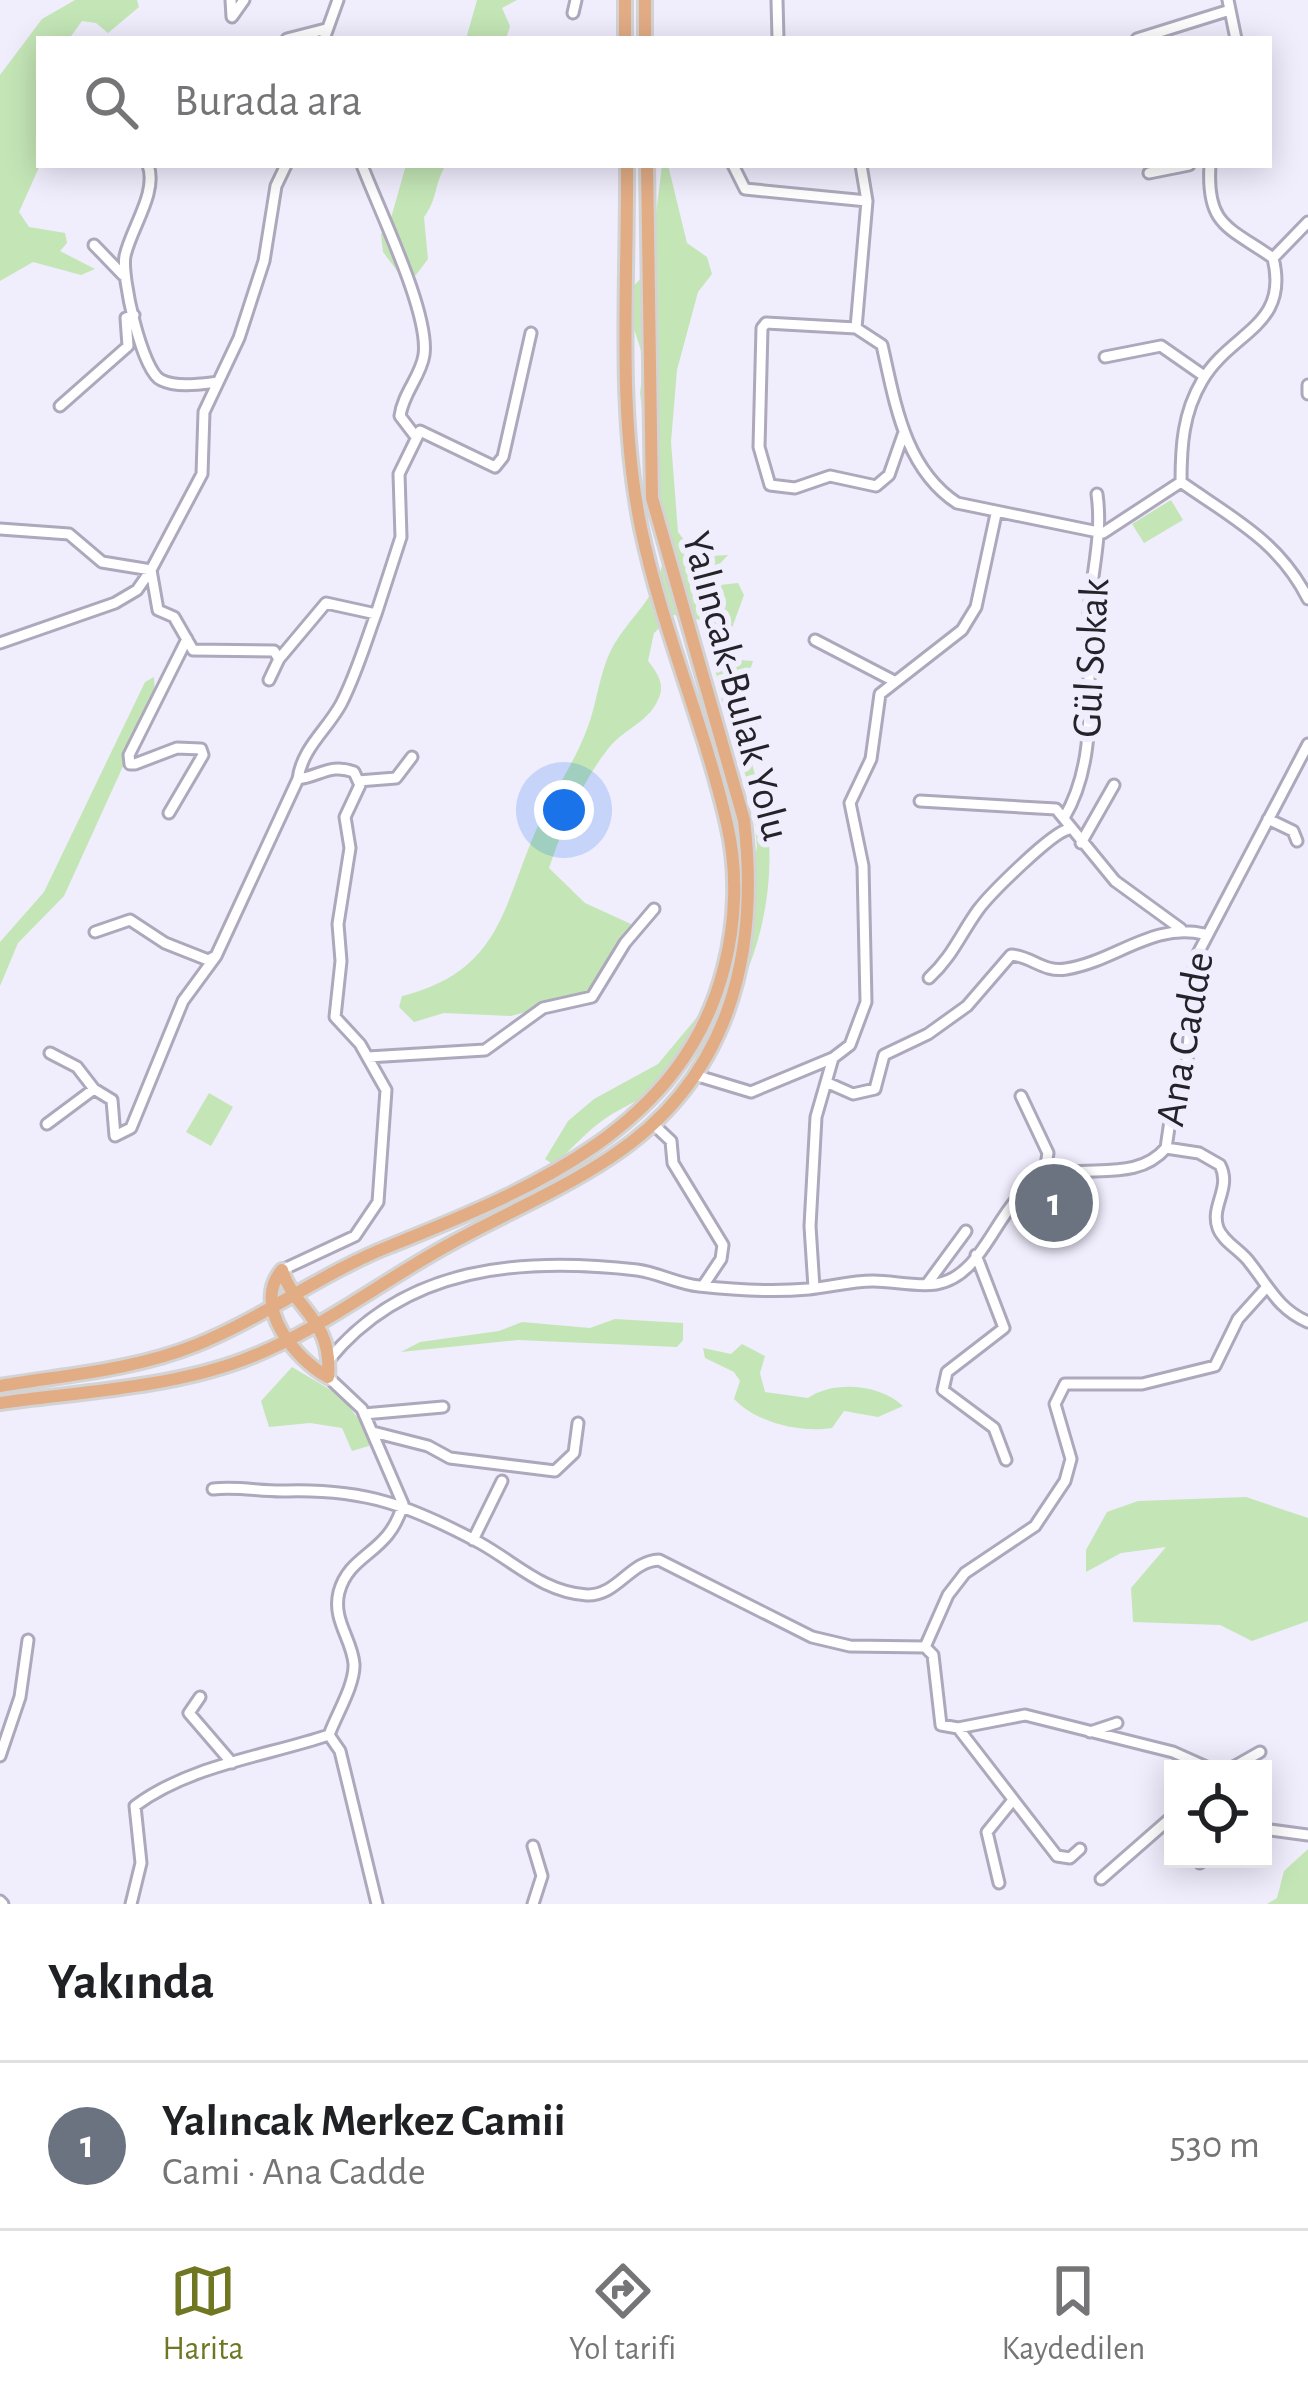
<!DOCTYPE html>
<html lang="tr">
<head>
<meta charset="utf-8">
<style>
	body { margin:0; font-family:"Alegreya Sans",sans-serif; background:#f2f2f2; color:#202124 }
	.controls { position:absolute; right:36px; bottom:36px; display:grid; overflow:hidden; border-radius:0px; box-shadow:0 6px 30px #0003 }
	.controls button { width:108px; height:108px; display:grid; place-items:center; padding:0; border:0; border-bottom:3px solid #e0e0e0; background:#fff; color:#202124; font:60px sans-serif }
	.you { position:absolute; left:564px; top:810px; width:42px; height:42px; margin:-30px; border:9px solid #fff; border-radius:50%; background:#1a73e8; box-shadow:0 0 0 18px #1a73e833 }
	.badge { display:grid; place-items:center; width:78px; height:78px; border-radius:50%; background:#6f7722; color:#fff; font-size:39px; font-weight:700 }
	.pin { position:absolute; translate:-50% -50%; border:6px solid #fff; box-shadow:0 3px 12px #0006 }
	.list { margin:0; padding:0; list-style:none }
	h2 { display:flex; justify-content:space-between; align-items:center; height:156px; margin:0; padding:0 48px; font-size:51px }
	h2 small { font-size:39px; font-weight:400; color:#757577 }
	.list li { display:grid; grid-template-columns:78px 1fr auto; gap:36px; align-items:center; box-sizing:border-box; height:168px; padding:0 48px; border-top:3px solid #e0e0e0 }
	.list b { display:block; font-size:45px; white-space:nowrap }
	.list p { margin:0; font-size:39px; white-space:nowrap; color:#757577 }
	.list em { font-size:39px; font-style:normal; color:#757577 }
	.icon { flex:none; width:66px; height:66px; fill:none; stroke:currentColor; stroke-width:2; stroke-linecap:round; stroke-linejoin:round }
	.map { position:relative; flex:none; width:1308px; height:1904px; overflow:hidden }
	.search { position:absolute; background:#fff; box-shadow:0 6px 30px #0003; left:36px; right:36px; top:36px; height:132px; display:flex; align-items:center; gap:30px; box-sizing:border-box; padding:0 42px; border-radius:0px; color:#757577; font-size:45px }
	.sheet { height:324px; background:#fff }
	nav { display:flex; justify-content:space-around; align-items:center; box-sizing:border-box; height:168px; border-top:3px solid #e0e0e0; background:#fff; font-size:33px; color:#757577 }
	nav a { display:grid; justify-items:center; gap:6px }
	nav .on { color:#6f7722 }
	.map>svg:first-child { display:block }
</style>
</head>
<body>
<div class="map">
<svg width="1308" height="1904" viewBox="0 0 1308 1904">
	<rect width="100%" height="100%" fill="#f0edfd"/>
	<path fill="#c4e6b6" d="M75 0H137L139 7 108 33 96 23 82 21 69 39H39L40 165 19 212 29 227 65 233 67 243 60 251 95 269 81 275 33 262 0 281V75L42 19Z
		M477 0H517L502 8 510 26 506 39H466Z
		M406 165H446C434 183 438 199 424 217L428 259 416 275 401 276 383 252 381 234 391 218Z
		M662 165H668L687 243 707 257 712 274 698 292 677 370 671 442 678 532 691 549 709 556 728 555 715 569 720 585 738 583 744 595 732 628 739 660 753 661C751 671 743 676 741 685 731 718 765 792 768 830 777 913 745 1007 686 1067 665 1089 635 1100 609 1116 587 1130 573 1148 554 1165L545 1159 568 1121 594 1099 658 1064 728 980 757 847 752 795 724 711 705 621 674 615 654 633 648 661C656 671 664 682 660 695 651 722 624 728 608 749 581 783 563 827 549 868L585 903 631 924 589 995 511 1016 444 1013 414 1022 399 1007 402 996C501 971 502 908 537 828 552 794 574 764 587 729 597 704 599 674 611 650 628 618 655 601 662 565L640 393 644 360 628 310 631 288 649 271Z
		M1171 500 1183 520 1144 543 1132 524Z
		M154 677 155 696 64 896 18 943 0 986V942L44 892 145 682Z
		M209 1093 233 1107 211 1146 186 1132Z
		M615 1319 683 1323V1340L677 1347 518 1340 401 1352 420 1342 499 1331 522 1322 590 1328Z
		M742 1344 765 1356 760 1373 765 1392 808 1398C833 1380 881 1384 903 1406L878 1417 844 1411 832 1428C800 1433 757 1423 734 1399L740 1381 734 1372 705 1358 703 1348 731 1354Z
		M292 1367 341 1396 373 1438 369 1446 352 1451 342 1428 310 1423 269 1427 261 1401Z
		M1246 1497 1308 1518V1621L1252 1641 1220 1625 1133 1622 1131 1588 1166 1547 1121 1553 1086 1572V1550L1107 1512 1138 1501Z
		M1308 1849V1904H1267L1277 1898 1284 1871Z"/>
	<g fill="none" stroke-linecap="round" stroke-linejoin="round">
		<defs>
			<path id="minor" d="M231 0 232 17 244 0
				M777 0 778 39
				M1228 0 1236 39
				M573 13 576 0
				M287 39 326 29
				M324 39 338 0
				M1137 39 1230 10
				M148 165C158 193 131 228 125 256 121 277 142 371 161 380 177 388 201 384 218 382
				M362 165C378 208 430 313 424 355 421 376 403 393 400 416L416 437
				M733 165 745 189 867 201
				M1210 165C1206 226 1229 227 1273 258 1290 327 1231 331 1202 381 1183 413 1181 446 1181 482 1232 518 1279 541 1308 599
				M1149 173 1189 165
				M94 245 123 275
				M1273 258 1308 222
				M856 328 867 201 861 165
				M1105 357 1161 346 1204 376
				M1308 385V394
				M60 406 128 346 126 318 134 315
				M903 435 889 475 876 486 830 476 795 488 770 485 759 447 762 328 766 323 856 328 882 345C895 402 904 468 957 503L1103 533 1181 482
				M0 529 69 534 102 562 151 570 158 610 174 617 193 650 274 651 279 659 269 680
				M815 640 892 680
				M0 643 115 603 137 590 151 570 202 474 204 412 239 338 264 261 276 186 286 165
				M279 659 326 603 376 614 401 537 399 474 420 431 495 467 503 457 531 333
				M358 781 396 778 412 757
				M920 801 1056 809 1115 881 1181 929
				M169 813 203 755 201 749 177 748 135 764H130L129 755 187 639
				M1064 818C1100 757 1086 684 1089 615 1091 573 1103 537 1097 494
				M1268 819 1293 831 1297 841
				M1081 843 1114 785
				M95 932 130 920 165 943 208 960 216 956 298 779
				M929 978C952 957 960 935 978 910 990 894 1052 832 1069 829
				M50 1053 77 1067 94 1089
				M368 1057 485 1050 543 1008 592 997 625 943 654 909
				M698 1076 751 1092 833 1058
				M828 1083 853 1094 875 1089 884 1055 928 1034 967 1006 1011 955C1031 956 1044 973 1066 969 1116 961 1152 922 1204 934
				M1021 1096 1048 1153 1044 1178
				M47 1124 94 1089 112 1100 115 1136 131 1128 183 1001 216 956
				M653 1124 671 1141 673 1163 723 1245 721 1259 703 1286
				M1166 1148 1199 1153 1220 1165C1232 1188 1210 1206 1218 1228 1223 1242 1242 1251 1250 1263 1269 1287 1278 1309 1308 1322
				M976 1255 1004 1328 947 1372 943 1390 994 1428 1006 1460
				M282 1270 355 1236 378 1202 386 1090 360 1044 335 1017 341 961 338 924 350 848 345 817 360 785 354 772C331 763 320 776 298 779 302 748 327 730 341 704 356 675 365 644 376 614
				M927 1284 966 1231
				M814 1288 810 1226 816 1117 833 1058 850 1045 866 1002 863 866 850 803 871 759 880 694 962 630 976 607 996 514
				M328 1361C405 1265 523 1257 637 1270 659 1273 678 1284 699 1286 734 1290 774 1292 809 1289 830 1287 851 1281 873 1281 893 1281 916 1287 936 1284 988 1276 997 1196 1045 1178 1085 1162 1135 1184 1166 1148L1172 1107 1186 1075 1195 959 1308 744
				M364 1414 443 1407
				M373 1432 428 1446 450 1458 555 1471 574 1453 578 1423
				M213 1489C239 1486 262 1492 287 1491 366 1489 411 1506 480 1543 516 1563 543 1592 587 1595 617 1596 630 1561 659 1560L812 1637 850 1646 925 1647 933 1655 941 1725 958 1728 1025 1715 1173 1752 1211 1769
				M473 1540 502 1481
				M925 1647 948 1595 965 1573 1035 1526 1065 1481 1071 1459 1055 1404 1065 1384H1142L1215 1366 1238 1319 1265 1289
				M200 1697 189 1713 232 1763
				M958 1728 1057 1856 1070 1858 1080 1849
				M1090 1732 1117 1723
				M329 1735 340 1751 377 1904
				M0 1756 20 1697 28 1640
				M1230 1769 1260 1752
				M1263 1829 1308 1835
				M533 1846 542 1876 533 1904
				M1200 1863 1205 1859
				M1101 1879 1173 1816
				M999 1883 987 1832 1013 1800
				M0 1901 3 1904
				M131 1904 141 1863 135 1806C190 1765 266 1756 329 1735 336 1715 355 1685 354 1664 352 1639 332 1620 339 1592 350 1552 389 1555 403 1504L362 1409 328 1377"/>
			<path id="major" d="M625 39V0
				M645 39V0
				M282 1270C294 1310 333 1319 328 1377 296 1360 251 1306 282 1270Z
				M0 1386C65 1375 134 1370 196 1345 263 1318 322 1273 390 1246 529 1190 683 1129 724 968 736 922 738 871 727 824 704 724 662 629 641 528 617 411 628 284 627 165
				M0 1403C79 1392 168 1388 243 1360 318 1332 380 1282 450 1244 504 1214 560 1191 611 1157 729 1079 760 955 744 820L652 498 647 165"/>
		</defs>
		<use href="#minor" stroke="#ada8bb" stroke-width="15"/>
		<use href="#major" stroke="#d3d3d4" stroke-width="18"/>
		<use href="#minor" stroke="#fff" stroke-width="9"/>
		<use href="#major" stroke="#e2ac85" stroke-width="12"/>
	</g>
	<g text-anchor="middle" dominant-baseline="central" stroke-width="12" stroke-linejoin="round" paint-order="stroke">
		<g font-size="42" fill="#24232a" stroke="#f0edfd">
			<text transform="translate(1091 658) rotate(-87)">Gül Sokak</text>
			<text transform="translate(736 686) rotate(75)">Yalıncak-Bulak Yolu</text>
			<text transform="translate(1185 1039) rotate(-80)">Ana Cadde</text>
		</g>
	</g>
</svg>
<div class="controls">
<button><svg class="icon" aria-label="locate" viewBox="0 0 24 24"><circle cx="12" cy="12" r="6"/><path d="M12 2v4M12 18v4M2 12h4M18 12h4"/></svg></button>
</div>
<div class="you"></div>
<div class="pin badge" style="left:1054px;top:1203px;background:#6b7280">1</div>
<div class="search"><svg class="icon" aria-label="search" viewBox="0 0 24 24"><circle cx="10" cy="10" r="6"/><path d="M15 15l6 6"/></svg>Burada ara</div>
</div>
<section class="sheet">
<h2>Yakında<small></small></h2>
<ul class="list">
<li><span class="badge" style="background:#6b7280">1</span><div><b>Yalıncak Merkez Camii</b><p>Cami · Ana Cadde</p></div><em>530 m</em></li>
</ul>
</section>
<nav>
<a class="on"><svg class="icon" aria-label="map" viewBox="0 0 24 24"><path d="M3 6l6-2 6 2 6-2v14l-6 2-6-2-6 2zM9 4v14M15 6v14"/></svg>Harita</a>
<a><svg class="icon" aria-label="directions" viewBox="0 0 24 24"><path d="M12 3l9 9-9 9-9-9zM9 14v-3h6M13 9l2 2-2 2"/></svg>Yol tarifi</a>
<a><svg class="icon" aria-label="saved" viewBox="0 0 24 24"><path d="M7 4h10v16l-5-4-5 4z"/></svg>Kaydedilen</a>
</nav>
</body>
</html>
